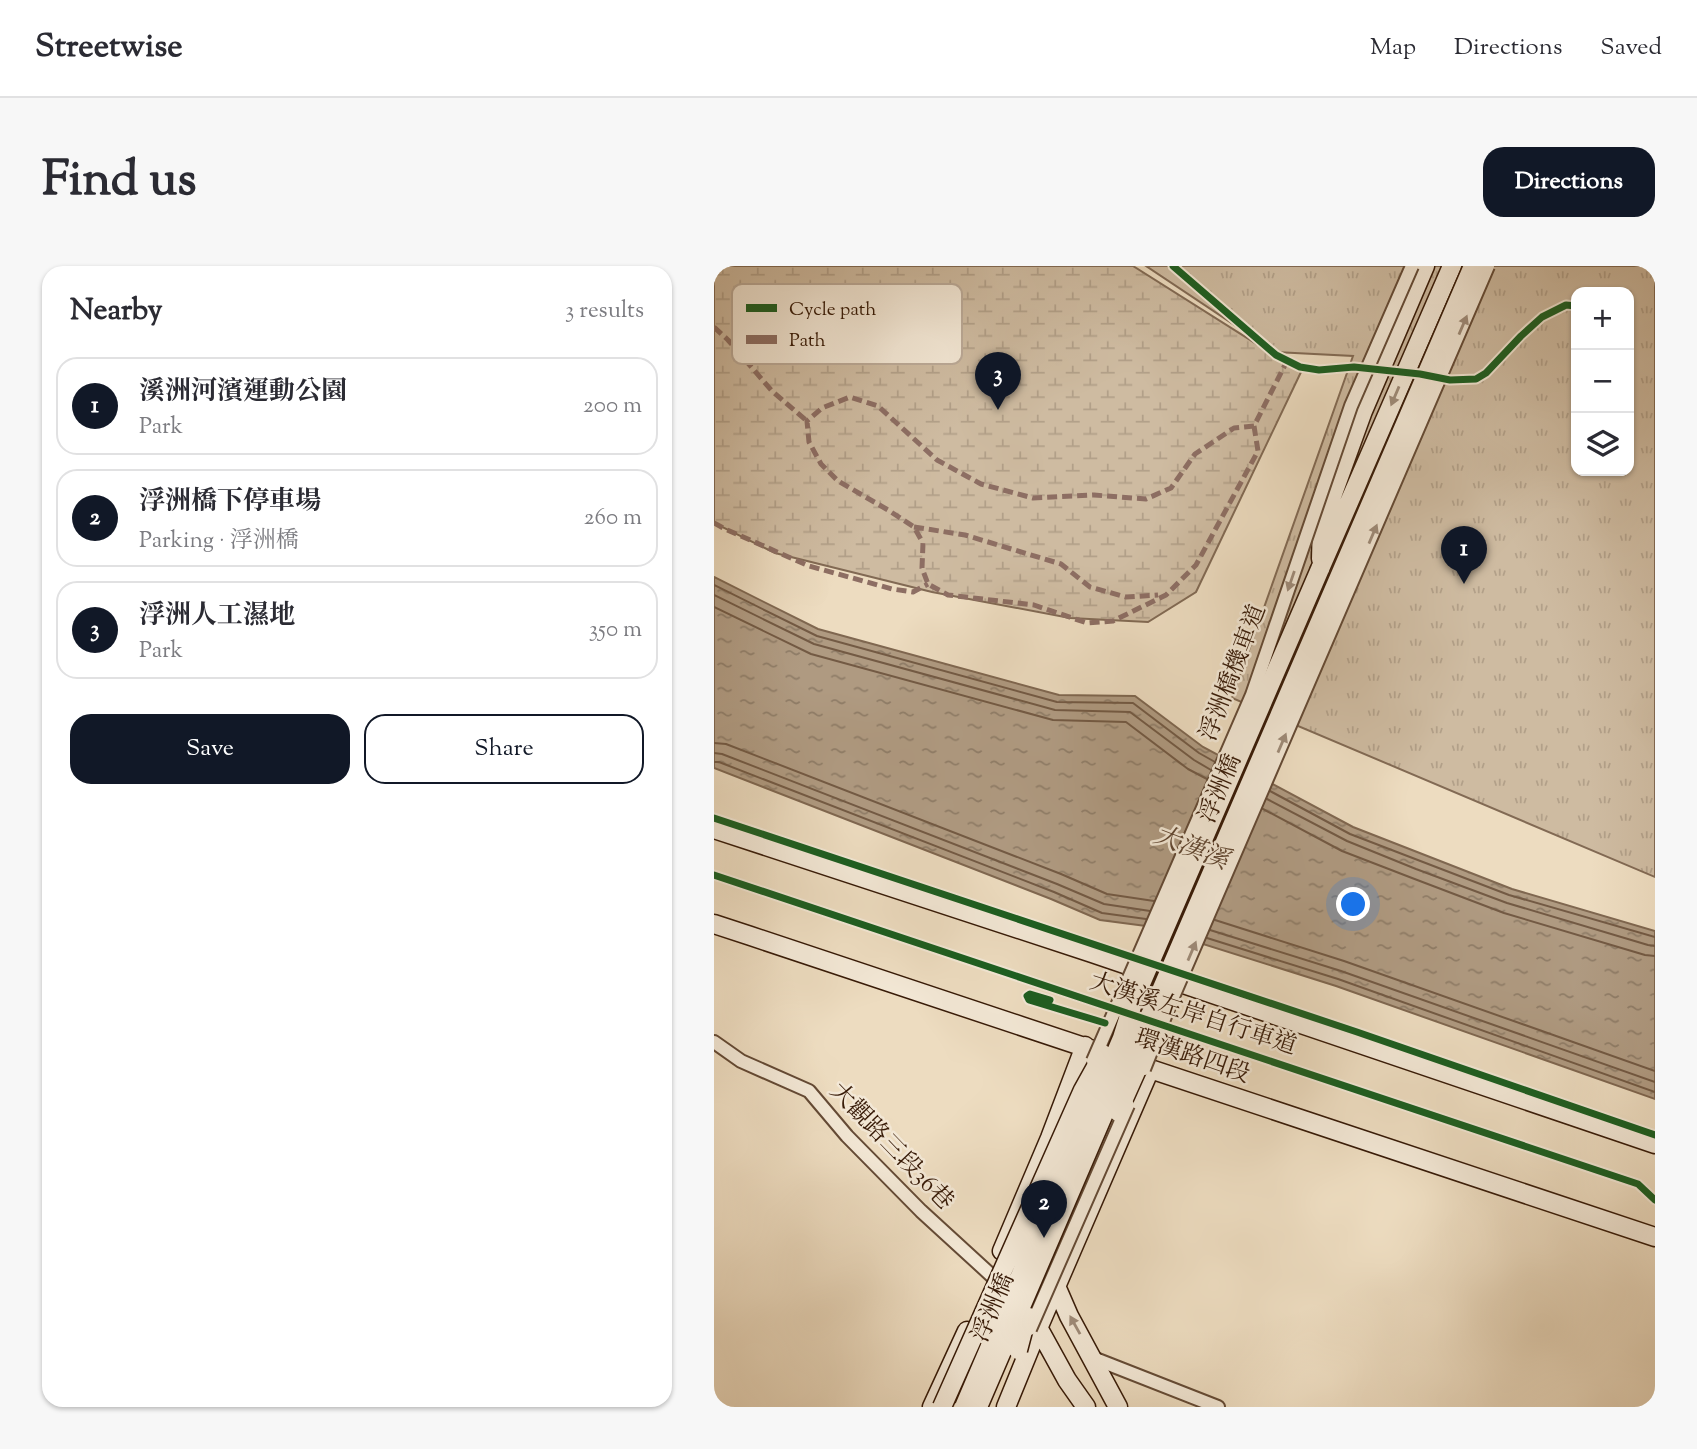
<!DOCTYPE html>
<html lang="en">
<head>
<meta charset="utf-8">
<style>
	body { margin:0; font-family:"Sorts Mill Goudy","Noto Serif TC",serif; background:#f7f7f7; color:#2b2b33 }
	.controls { position:absolute; right:21px; top:21px; display:grid; overflow:hidden; border-radius:14px; box-shadow:0 2px 5px #0004 }
	.controls button { width:63px; height:63px; display:grid; place-items:center; padding:0; border:0; border-bottom:2px solid #e1e1e2; background:#fff; color:#2b2b33; font:35px sans-serif }
	.you { position:absolute; left:640px; top:639px; width:24px; height:24px; margin:-18px; border:5px solid #fff; border-radius:50%; background:#1a73e8; box-shadow:0 0 0 10px #1a73e833 }
	.badge { display:grid; place-items:center; width:46px; height:46px; border-radius:50%; background:#111827; color:#fff; font-size:23px; font-weight:700 }
	.pin { position:absolute; translate:-50% -58px; filter:drop-shadow(0 2px 4px #0008) }
	.pin::after { content:''; position:absolute; top:37px; width:24px; height:21px; background:inherit; clip-path:polygon(0 0,100% 0,50% 100%) }
	.list { margin:0; padding:0; list-style:none }
	h2 { display:flex; justify-content:space-between; align-items:center; height:91px; margin:0; padding:0 28px; font-size:30px }
	h2 small { font-size:23px; font-weight:400; color:#7c7c81 }
	.list li { display:grid; grid-template-columns:46px 1fr auto; gap:21px; align-items:center; box-sizing:border-box; height:98px; margin:0 14px 14px; padding:0 14px; border:2px solid #e1e1e2; border-radius:21px }
	.list b { display:block; font-size:26px; white-space:nowrap }
	.list p { margin:0; font-size:23px; white-space:nowrap; color:#7c7c81 }
	.list em { font-size:23px; font-style:normal; color:#7c7c81 }
	.actions { display:flex; gap:14px; padding:21px 28px }
	.actions a { flex:1; padding:16px 0; border:2px solid #111827; border-radius:21px; text-align:center; font-size:24px; color:#111827 }
	.actions .main { background:#111827; color:#fff }
	.icon { flex:none; width:38px; height:38px; fill:none; stroke:currentColor; stroke-width:2; stroke-linecap:round; stroke-linejoin:round }
	.map { position:relative; flex:none; width:941px; height:1141px; overflow:hidden; border-radius:21px }
	header { display:flex; align-items:center; gap:42px; box-sizing:border-box; height:98px; padding:0 35px; background:#fff; border-bottom:2px solid #e1e1e2 }
	header strong { font-size:33px }
	nav { display:flex; gap:38px; margin-inline-start:auto; font-size:24px }
	.intro { display:flex; align-items:center; justify-content:space-between; box-sizing:border-box; height:168px; padding:0 42px }
	h1 { margin:0; font-size:49px }
	.button { padding:18px 32px; border-radius:21px; background:#111827; color:#fff; font-size:24px; font-weight:700 }
	main { display:flex; gap:42px; padding:0 42px }
	aside { flex:1; background:#fff; border-radius:21px; box-shadow:0 2px 5px #0004 }
	.map>svg:first-child { display:block }
</style>
</head>
<body>
<header>
<strong>Streetwise</strong>
<nav><a>Map</a><a>Directions</a><a>Saved</a></nav>
</header>
<div class="intro"><h1>Find us</h1><a class="button">Directions</a></div>
<main>
<aside>
<h2>Nearby<small>3 results</small></h2>
<ul class="list">
<li><span class="badge">1</span><div><b>溪洲河濱運動公園</b><p>Park</p></div><em>200 m</em></li>
<li><span class="badge">2</span><div><b>浮洲橋下停車場</b><p>Parking · 浮洲橋</p></div><em>260 m</em></li>
<li><span class="badge">3</span><div><b>浮洲人工濕地</b><p>Park</p></div><em>350 m</em></li>
</ul>
<div class="actions"><a class="main">Save</a><a>Share</a></div>
</aside>
<div class="map">
<svg width="941" height="1141" viewBox="0 0 941 1141">
	<defs>
		<pattern id="grass-tufts" width="24" height="20" patternUnits="userSpaceOnUse" patternTransform="scale(1.75)"><rect width="24" height="20" fill="#cebba1"/><path d="M3 7l-1-3M5 7V3M7 7l1-3M15 17l-1-3M17 17v-4M19 17l1-3" fill="none" stroke="#b2a089"/></pattern>
		<pattern id="wetland-marsh" width="20" height="14" patternUnits="userSpaceOnUse" patternTransform="scale(1.75)"><rect width="20" height="14" fill="#cebba1"/><path d="M1 5h8M5 5V1M11 12h8M15 12V8" fill="none" stroke="#b2a089"/></pattern>
		<pattern id="water-ripples" width="26" height="14" patternUnits="userSpaceOnUse" patternTransform="scale(1.75)"><rect width="26" height="14" fill="#af9a81"/><path d="M2 4q2-2 4 0t4 0M15 11q2-2 4 0t4 0" fill="none" stroke="#8f7d68"/></pattern>
	</defs>
	<rect width="100%" height="100%" fill="#eddcc0"/>
	<filter id="stains"><feTurbulence type="fractalNoise" baseFrequency=".00286" numOctaves="4"/><feColorMatrix values="0 0 0 0 .2 0 0 0 0 .09 0 0 0 0 .02 0 0 0 .5 -.17"/></filter>
	<radialGradient id="worn" r=".72"><stop offset=".6" stop-color="#630" stop-opacity="0"/><stop offset="1" stop-color="#630" stop-opacity=".3"/></radialGradient>
	<path fill="url(#grass-tufts)" stroke="#826a54" stroke-width="2" fill-rule="evenodd" d="M432 0H941V611L518 432 639 90 561 86ZM862 26H915V205H862Z"/>
	<path fill="url(#wetland-marsh)" stroke="#826a54" stroke-width="2" d="M0 0H419L587 106 482 326 434 356 356 352 218 326 61 287 0 257Z"/>
	<path fill="url(#water-ripples)" stroke="#7f6750" stroke-width="2" d="M0 311 104 363 345 429 421 430 489 481 639 561 798 623 941 665V833L622 720 432 660 386 654 337 633 0 502Z"/>
	<g fill="none" stroke-linecap="round" stroke-linejoin="round">
		<path stroke="#735a44" stroke-width="2" d="M0 319 103 370 343 436 419 437 485 487 501 496
			M0 329 100 378 341 444 416 446 480 494 497 504
			M0 341 97 388 339 454 412 456 474 503 493 513
			M0 477 12 478 347 608 393 628 440 635
			M0 487 8 488 343 618 390 638 436 645
			M0 496H5L340 626 388 647 432 653
			M556 525 636 568 795 629 941 671
			M553 533 633 575 702 603 793 637 934 679 941 680
			M549 543 628 585 698 612 790 647 931 689 941 690
			M501 654 630 695 941 805
			M496 664 627 705 941 816
			M493 672 624 713 941 826"/>
		<defs>
			<path id="street" d="M0 776 27 795 95 825 133 870 207 945 278 1010
				M379 1092 504 1141"/>
			<path id="secondary" d="M607 293 608 258 649 145 711 0
				M606 303 738 0
				M0 563 378 687 941 878
				M0 658C314 761 627 867 941 971
				M288 985 336 872 371 780
				M342 1020 355 1050 404 1141
				M320 1054 353 1114 372 1141
				M218 1141 253 1065
				M292 1141 325 1060 436 803"/>
		</defs>
		<use href="#street" stroke="#644a35" stroke-width="16"/>
		<use href="#secondary" stroke="#371a07" stroke-width="21"/>
		<use href="#street" stroke="#f3e8d6" stroke-width="12"/>
		<use href="#secondary" stroke="#f3e8d6" stroke-width="18"/>
		<defs>
			<path id="street-bridge" d="M379 795 538 429 637 140 698 0
				M430 803 458 733 774 0
				M316 1063 414 839"/>
			<path id="secondary-bridge" d="M404 846 425 799 430 777
				M304 1084 309 1065 315 1051
				M228 1141 369 824 389 788
				M250 1141 408 772 420 734 606 303
				M264 1141 413 794 439 743 759 0"/>
		</defs>
		<use href="#street-bridge" stroke="#644a35" stroke-width="16" stroke-linecap="butt"/>
		<use href="#secondary-bridge" stroke="#371a07" stroke-width="21" stroke-linecap="butt"/>
		<use href="#street-bridge" stroke="#f3e8d6" stroke-width="12"/>
		<use href="#secondary-bridge" stroke="#f3e8d6" stroke-width="18"/>
		<path stroke="#8d6e63" stroke-width="5" stroke-dasharray="10 5" stroke-linecap="butt" d="M0 61 14 74 58 125 93 155
			M540 160 544 185 482 299 452 329 399 355 373 357 320 339 234 329 214 318 208 302 209 277 200 261 174 244 124 215 107 198 95 176 93 155 108 142 136 131 164 140 223 194 267 218 319 232 380 229 432 233 457 222 481 188 520 162 540 160 573 95
			M0 257 11 263 95 300 178 323 199 326 214 318
			M200 261 251 269 347 298 376 321 412 331 444 329"/>
		<defs>
			<path id="cycleway" d="M459 0 562 89 586 101 605 104 640 101 706 108 736 114 762 113 772 107 807 70 828 51 852 39 862 40
				M0 552 643 766 941 869
				M0 609 924 918 941 934
				M336 734 316 728 313 730 315 734 391 757"/>
		</defs>
		<use href="#cycleway" stroke="#f3e8d6" stroke-width="11"/>
		<use href="#cycleway" stroke="#1b5e20" stroke-width="7"/>
	</g>
	<defs><path id="oneway-solid" d="M-6-.8H1V-3.2L6.5 0L1 3.2V.8H-6Z" transform="scale(1.75)"/></defs>
	<g fill="#9e8b79">
		<use href="#oneway-solid" transform="translate(749 59) rotate(-67)"/>
		<use href="#oneway-solid" transform="translate(681 130) rotate(113)"/>
		<use href="#oneway-solid" transform="translate(659 268) rotate(-67)"/>
		<use href="#oneway-solid" transform="translate(577 315) rotate(109)"/>
		<use href="#oneway-solid" transform="translate(568 477) rotate(-67)"/>
		<use href="#oneway-solid" transform="translate(478 685) rotate(-67)"/>
		<use href="#oneway-solid" transform="translate(361 1059) rotate(-119)"/>
	</g>
	<g text-anchor="middle" dominant-baseline="central" stroke-width="5" stroke-linejoin="round" paint-order="stroke">
		<g font-size="24" fill="#371a07" stroke="#f3e8d6">
			<text transform="translate(520 407) rotate(-69)">浮洲橋機車道</text>
			<text transform="translate(507 523) rotate(-67)">浮洲橋</text>
			<text transform="translate(479 749) rotate(18)">大漢溪左岸自行車道</text>
			<text transform="translate(478 791) rotate(19)">環漢路四段</text>
			<text transform="translate(177 881) rotate(46)">大觀路三段36巷</text>
			<text transform="translate(280 1042) rotate(-67)">浮洲橋</text>
		</g>
		<g font-size="26" font-style="italic" fill="#614732" stroke="#f3e8d6">
			<text transform="translate(477 583) rotate(21)">大漢溪</text>
		</g>
	</g>
	<rect x="18" y="18" width="230" height="80" rx="10" fill="#f3e8d6" stroke="#bbaa98" stroke-width="2"/>
	<rect x="32" y="38" width="31" height="8" fill="#1b5e20"/>
	<rect x="32" y="69" width="31" height="9" fill="#8d6e63"/>
	<g font-size="19" fill="#371a07">
		<text x="75" y="49">Cycle path</text>
		<text x="75" y="80">Path</text>
	</g>
	<rect width="100%" height="100%" filter="url(#stains)"/>
	<rect width="100%" height="100%" fill="url(#worn)"/>
</svg>
<div class="controls">
<button>+</button>
<button>−</button>
<button><svg class="icon" aria-label="layers" viewBox="0 0 24 24"><path d="M12 4l9 5-9 5-9-5zM3 14l9 5 9-5"/></svg></button>
</div>
<div class="you"></div>
<div class="pin badge" style="left:750px;top:318px">1</div>
<div class="pin badge" style="left:330px;top:972px">2</div>
<div class="pin badge" style="left:284px;top:144px">3</div>
</div>
</main>
</body>
</html>
